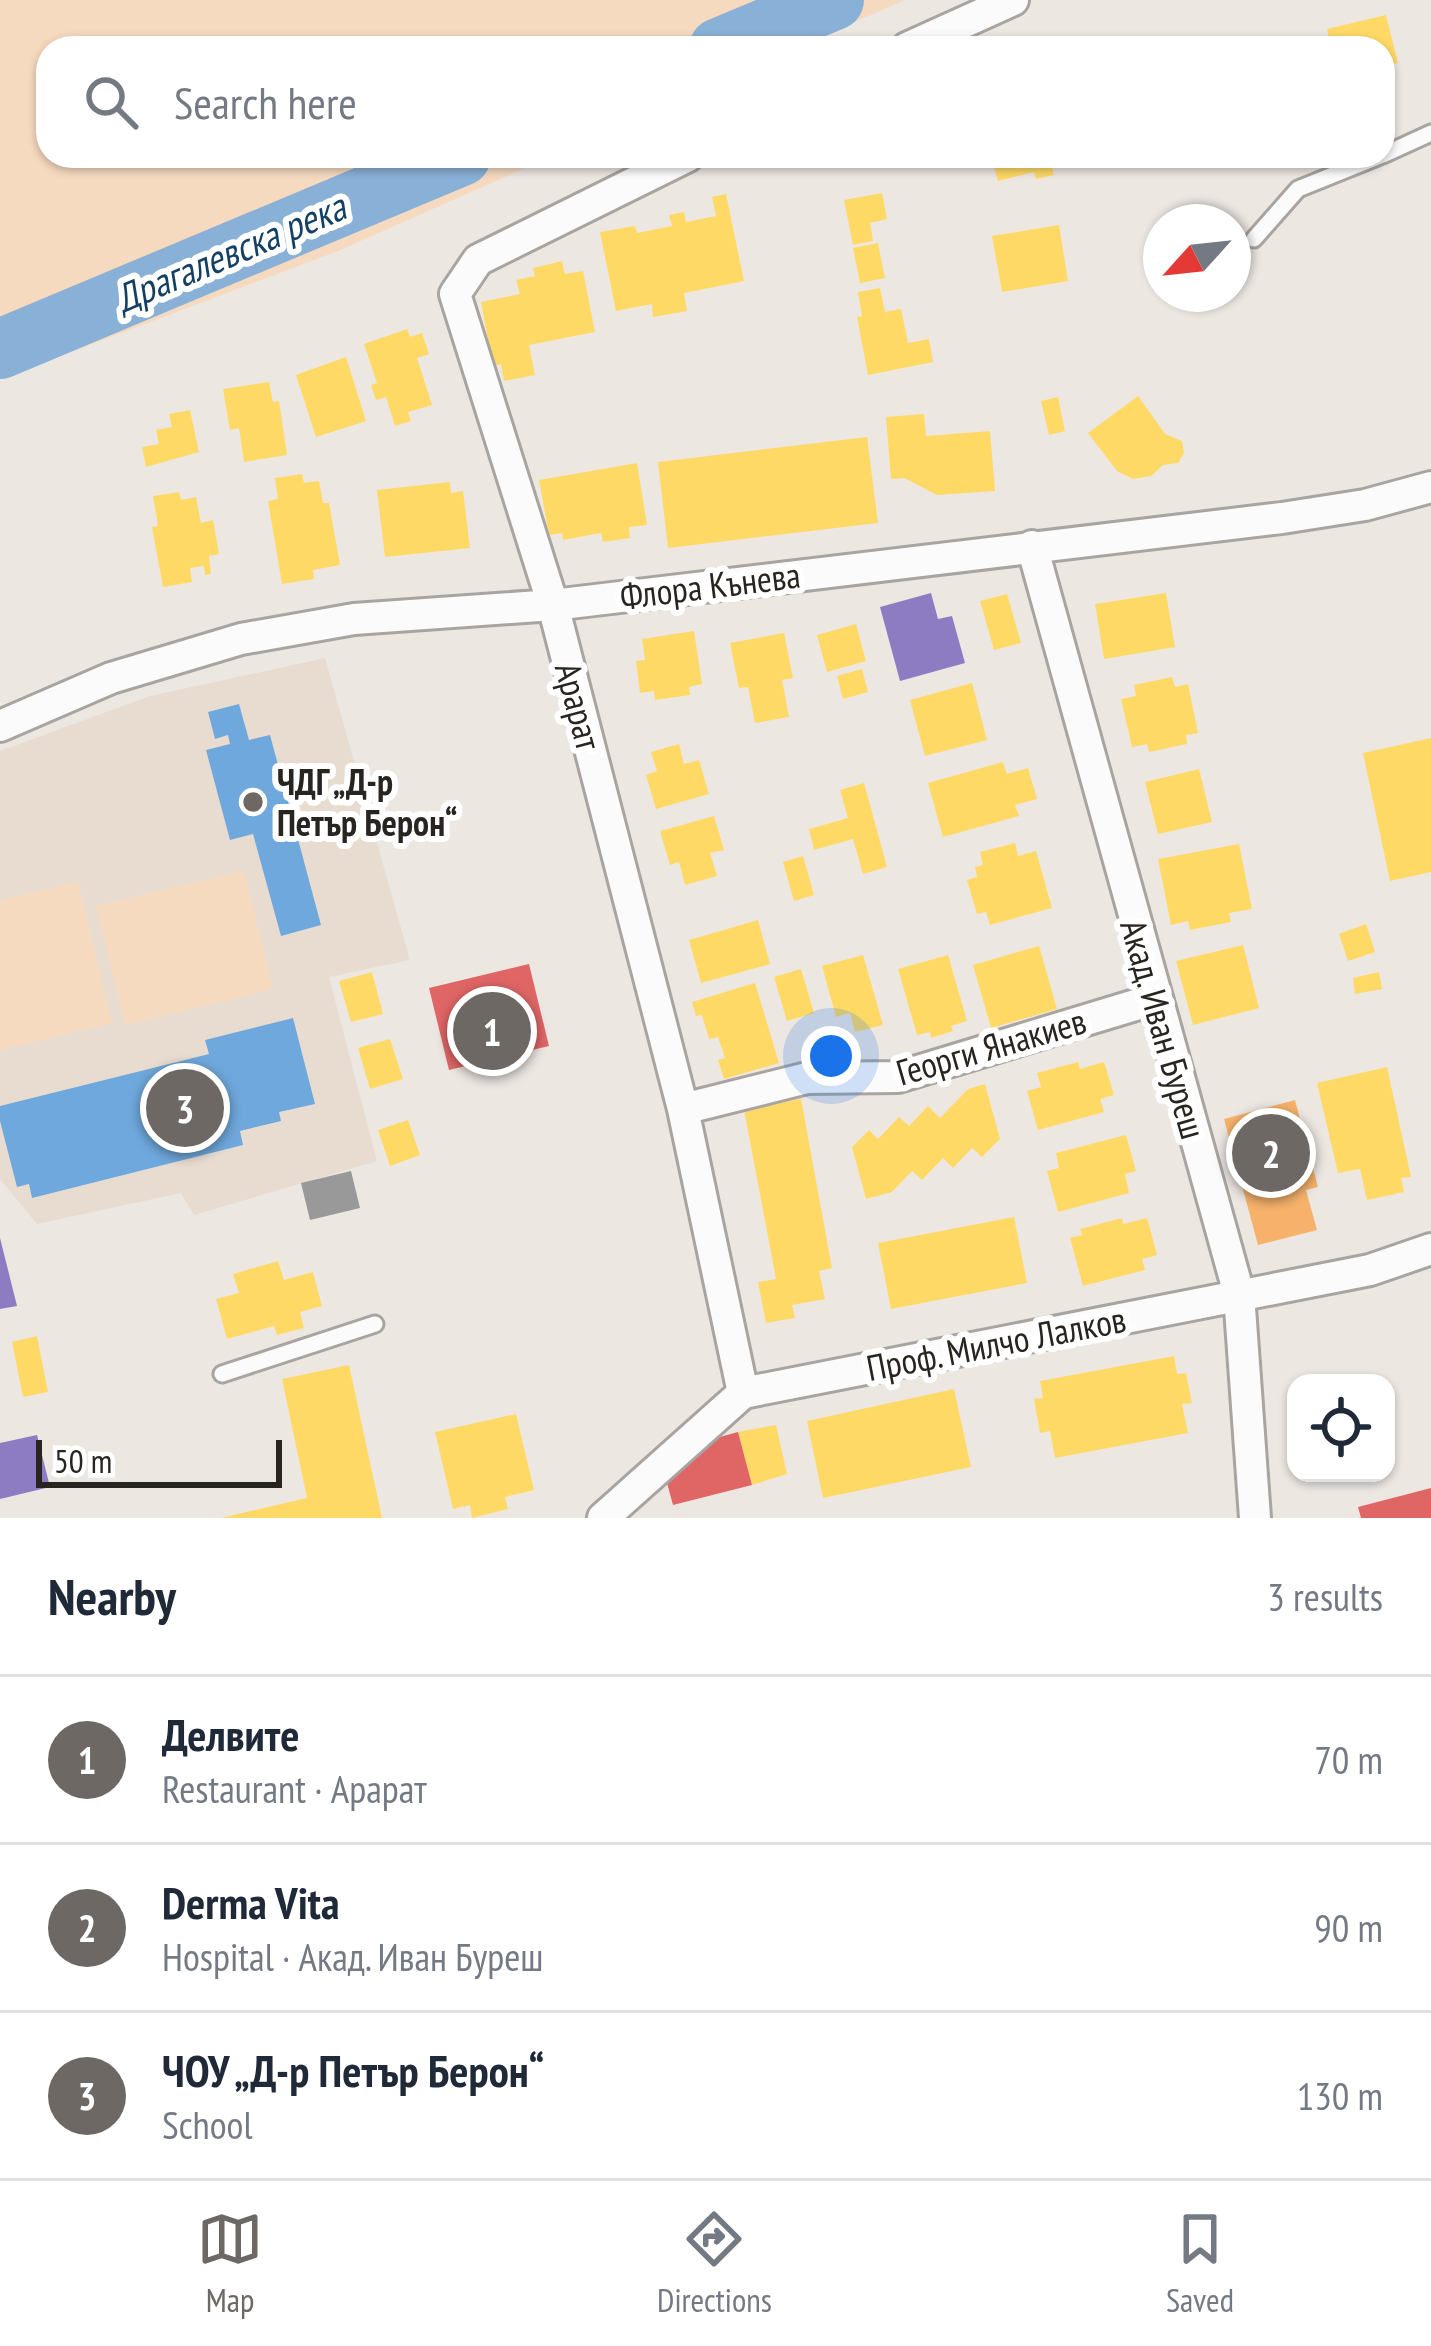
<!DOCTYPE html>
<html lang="en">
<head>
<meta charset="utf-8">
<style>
	body { margin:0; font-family:"PT Sans Narrow",sans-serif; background:#f6f6f7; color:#1f2937 }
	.controls { position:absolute; right:36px; bottom:36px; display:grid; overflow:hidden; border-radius:24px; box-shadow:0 3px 9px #0004 }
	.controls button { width:108px; height:108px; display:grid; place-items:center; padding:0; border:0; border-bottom:3px solid #e0e1e3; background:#fff; color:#1f2937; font:60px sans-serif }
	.compass { position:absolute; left:1143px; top:204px; width:108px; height:108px; border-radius:50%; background:#fff; box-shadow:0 3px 9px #0004; rotate:243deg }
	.scale { position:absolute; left:36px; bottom:30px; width:246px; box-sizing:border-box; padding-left:12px; border:6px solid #282420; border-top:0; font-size:33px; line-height:42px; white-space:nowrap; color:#282420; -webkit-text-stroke:9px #fff; paint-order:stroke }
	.you { position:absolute; left:831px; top:1056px; width:42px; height:42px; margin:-30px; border:9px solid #fff; border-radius:50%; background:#1a73e8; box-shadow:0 0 0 18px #1a73e833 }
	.badge { display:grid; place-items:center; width:78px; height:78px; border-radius:50%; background:#6d6864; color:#fff; font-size:39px; font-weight:700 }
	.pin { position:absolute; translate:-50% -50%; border:6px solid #fff; box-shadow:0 3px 12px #0006 }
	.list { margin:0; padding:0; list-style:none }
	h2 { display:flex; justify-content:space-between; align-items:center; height:156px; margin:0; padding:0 48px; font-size:51px }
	h2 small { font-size:39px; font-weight:400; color:#747a83 }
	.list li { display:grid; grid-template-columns:78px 1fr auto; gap:36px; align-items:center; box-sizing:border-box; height:168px; padding:0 48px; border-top:3px solid #e0e1e3 }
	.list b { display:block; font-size:45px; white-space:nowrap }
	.list p { margin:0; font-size:39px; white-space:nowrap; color:#747a83 }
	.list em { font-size:39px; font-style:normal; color:#747a83 }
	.icon { flex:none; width:66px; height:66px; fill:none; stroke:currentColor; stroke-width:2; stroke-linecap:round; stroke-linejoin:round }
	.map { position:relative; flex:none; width:1431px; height:1518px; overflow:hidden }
	.search { position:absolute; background:#fff; box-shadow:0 3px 9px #0004; left:36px; right:36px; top:36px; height:132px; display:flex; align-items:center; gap:30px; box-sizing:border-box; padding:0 42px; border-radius:36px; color:#747a83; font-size:45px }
	.sheet { height:660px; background:#fff }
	nav { display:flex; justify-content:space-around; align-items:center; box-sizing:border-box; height:168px; border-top:3px solid #e0e1e3; background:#fff; font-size:33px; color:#747a83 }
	nav a { display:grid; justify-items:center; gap:6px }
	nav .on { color:#6d6864 }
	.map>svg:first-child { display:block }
</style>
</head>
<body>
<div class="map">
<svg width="1431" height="1518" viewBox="0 0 1431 1518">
	<rect width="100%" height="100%" fill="#ede7e2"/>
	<path fill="#e8dcd1" d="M325 658 410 960 329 977 377 1161 194 1215 181 1193 37 1224 0 1179V751L150 696Z"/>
	<path fill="#f6dabf" d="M0 0H905L796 48H48V156H552L338 251 0 379Z
		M244 871 273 989 125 1025 96 906Z
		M78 882 112 1023 0 1050V900Z"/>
	<path fill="#ffd966" d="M1386 15 1398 63 1383 66V48H1331L1327 29Z
		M991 156H1049L1054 175 1036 179 1034 172 998 181Z
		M882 193 887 219 870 223 873 241 853 245 844 200Z
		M726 194 744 281 684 293 687 311 653 317 652 304 616 311 600 232 635 226 637 233 672 226 669 215 684 212 686 222 716 216 712 197Z
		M1059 225 1068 281 1002 292 992 236Z
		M878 243 885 278 860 283 853 248Z
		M562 261 565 274 583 271 595 332 529 345 535 375 504 381 501 364 493 366 481 302 520 294 516 280 535 276 533 268Z
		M880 288 885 312 901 309 908 343 929 339 933 362 868 375 857 317 862 316 858 292Z
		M407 329 410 337 422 333 429 354 417 358 432 405 408 412 411 421 395 426 386 397 376 400 371 385 377 383 364 344Z
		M346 357 366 421 316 437 296 375Z
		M269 382 273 402 279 401 287 455 244 462 239 428 230 430 223 389Z
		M1138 396 1165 434 1182 441 1184 453 1178 463 1163 465 1151 476 1133 479 1117 471 1088 433Z
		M1058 397 1065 431 1049 435 1041 401Z
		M190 410 199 452 146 467 142 447 159 444 156 430 172 427 169 414Z
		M924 414 926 436 990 431 995 491 937 495 904 478 891 479 886 417Z
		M867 437 878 523 668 548 658 462Z
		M637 463 647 525 629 527 630 538 603 542 601 533 563 540 562 533 549 535 539 480Z
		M302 474 304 483 319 481 323 503H329L340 565 313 570 314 579 282 584 268 501 278 499 275 478Z
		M450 482 451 493 463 491 470 548 385 557 377 490Z
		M179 492 181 500 196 497 201 523 213 520 219 554 209 556 211 574 205 575 204 566 190 568 192 582 163 587 152 527 158 526 153 496Z
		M1166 593 1175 647 1104 659 1095 604Z
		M1007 594 1021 643 994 650 980 601Z
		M856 624 866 661 827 672 817 635Z
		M694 631 702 684 689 687 690 695 655 700 654 691 640 693 636 661 645 660 642 639Z
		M784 633 793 678 782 680 789 717 755 723 748 687 739 688 730 643Z
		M862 669 868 692 843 699 837 676Z
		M1172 677 1175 687 1188 684 1198 733 1186 735 1187 744 1149 752 1147 744 1132 747 1121 699 1136 696 1134 685Z
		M972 683 987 740 925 756 910 700Z
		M1431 738V872L1390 881 1363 753Z
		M679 744 684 764 699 760 709 794 656 809 646 775 657 771 651 752Z
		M1003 762 1007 774 1028 768 1037 799 1015 805 1019 816 943 837 928 783Z
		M1199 769 1212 822 1158 834 1145 782Z
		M864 783 887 867 863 874 853 839 814 850 809 829 848 818 840 790Z
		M714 816 724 850 710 853 717 876 685 885 679 862 670 865 660 831Z
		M1015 843 1018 856 1036 851 1052 908 990 925 986 912 977 914 967 880 977 877 975 867 983 865 980 852Z
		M1239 844 1252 909 1229 913 1231 922 1190 930 1188 921 1171 925 1158 859Z
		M803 856 814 895 794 901 783 862Z
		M758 920 770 964 701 983 689 940Z
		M1366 924 1375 952 1348 961 1339 934Z
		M1243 945 1259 1008 1193 1025 1176 961Z
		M1039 946 1057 1009 991 1028 973 965Z
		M863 955 883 1025 855 1032 850 1013 836 1017 822 966Z
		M948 955 967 1021 951 1026 953 1031 931 1038 930 1032 917 1035 898 969Z
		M801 969 814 1013 787 1021 774 977Z
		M372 972 383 1014 351 1022 339 981Z
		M1379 972 1382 989 1355 994 1353 978Z
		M755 983 779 1063 724 1079 718 1060 725 1058 718 1037 709 1039 702 1015 696 1016 692 1002Z
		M390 1039 403 1079 370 1089 358 1048Z
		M1078 1062 1080 1069 1104 1062 1114 1095 1100 1099 1104 1112 1038 1130 1027 1091 1041 1087 1037 1073Z
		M1387 1067 1411 1177 1401 1178 1404 1192 1367 1200 1360 1169 1338 1173 1317 1083Z
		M985 1084 1000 1139 982 1157 972 1148 953 1168 943 1158 922 1180 912 1171 892 1192 866 1199 852 1147 869 1130 878 1139 899 1117 909 1126 928 1106 940 1118 968 1089Z
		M801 1099 832 1268 819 1271 825 1299 792 1305 795 1318 766 1323 758 1282 776 1279 744 1110Z
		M408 1120 420 1155 390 1166 378 1130Z
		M1126 1135 1136 1171 1125 1174 1129 1193 1058 1212 1047 1171 1059 1168 1056 1153Z
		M1014 1217 1027 1283 891 1309 878 1243Z
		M1122 1218 1123 1224 1147 1218 1157 1255 1142 1259 1145 1270 1083 1286 1070 1238 1082 1235 1080 1229Z
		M278 1261 284 1280 313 1272 322 1306 300 1312 304 1328 277 1335 274 1326 227 1339 216 1299 239 1293 233 1274Z
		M37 1336 48 1392 23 1397 12 1342Z
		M1174 1356 1177 1374 1186 1373 1192 1403 1182 1404 1188 1433 1055 1458 1050 1431 1040 1433 1034 1399 1043 1398 1040 1381Z
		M349 1365 382 1518H221L307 1498 282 1379Z
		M954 1389 971 1467 823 1498 807 1421Z
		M516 1414 534 1490 505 1497 508 1509 472 1518 470 1505 453 1509 435 1432Z
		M776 1425 787 1474 752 1485 738 1432Z"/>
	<path fill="#e06666" d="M529 964 549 1046 449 1070 429 988Z
		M738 1432 752 1485 673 1505 667 1483 716 1438Z
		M1431 1488V1518H1361L1358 1507Z"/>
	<path fill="#8e7cc3" d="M931 593 938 619 952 616 965 663 900 681 880 607Z
		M0 1238 17 1306 0 1309Z
		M37 1435 50 1487 0 1499V1443Z"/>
	<path fill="#6fa8dc" d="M239 704 249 740 270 735 321 925 281 936 253 834 230 840 206 750 230 744 228 735 215 739 208 712Z
		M293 1018 315 1104 279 1112 281 1121 240 1131 243 1145 32 1198 29 1184 17 1187 0 1121V1106L209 1054 205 1040Z"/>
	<path fill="#f6b26b" d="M1295 1100 1318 1187 1306 1190 1317 1230 1258 1245 1224 1119Z"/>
	<path fill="#999" d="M351 1171 360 1208 310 1220 301 1183Z"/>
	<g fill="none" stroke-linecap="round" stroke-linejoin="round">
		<path stroke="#89b0d7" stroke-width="60" d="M719 48 834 0
			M0 349 461 156"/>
		<defs>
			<path id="lane" d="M1383 155 1431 133
				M1254 239 1298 189 1380 156
				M222 1374 375 1324"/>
			<path id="street" d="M907 48 1013 0
				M688 156 478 260 455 294 553 605 683 1109 743 1393
				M1032 546 1239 1294 1255 1518
				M0 726 111 678 241 639 354 619 553 605 1282 518 1365 505 1431 487
				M683 1109 807 1078 898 1077 1155 999
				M603 1518 743 1393 1370 1270 1431 1249"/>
		</defs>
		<use href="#lane" stroke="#a9a4a0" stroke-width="21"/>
		<use href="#street" stroke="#a9a4a0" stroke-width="36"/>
		<use href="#lane" stroke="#fcfbfb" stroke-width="15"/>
		<use href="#street" stroke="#fcfbfb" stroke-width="30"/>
	</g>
	<circle fill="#6d6864" stroke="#fff" stroke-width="4.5" cx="253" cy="802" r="12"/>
	<g text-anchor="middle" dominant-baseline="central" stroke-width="12" stroke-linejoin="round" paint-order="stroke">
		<g font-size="36" fill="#282420" stroke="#fff">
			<text transform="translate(710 585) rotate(-7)">Флора Кънева</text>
			<text transform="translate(579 706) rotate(75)">Арарат</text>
			<text transform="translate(1164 1029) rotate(74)">Акад. Иван Буреш</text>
			<text transform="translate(991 1046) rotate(-16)">Георги Янакиев</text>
			<text transform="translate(996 1343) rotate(-11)">Проф. Милчо Лалков</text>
		</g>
		<g font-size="36" font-weight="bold" fill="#282420" stroke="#fff" text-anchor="start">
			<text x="277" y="781">ЧДГ „Д-р<tspan x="277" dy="41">Петър Берон“</tspan></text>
		</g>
		<g font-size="39" font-style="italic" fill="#154066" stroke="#fff">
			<text transform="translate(230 252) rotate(-23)">Драгалевска река</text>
		</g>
	</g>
</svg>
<div class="controls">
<button><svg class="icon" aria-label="locate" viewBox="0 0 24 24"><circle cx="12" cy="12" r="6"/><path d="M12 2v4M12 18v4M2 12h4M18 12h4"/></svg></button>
</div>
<svg class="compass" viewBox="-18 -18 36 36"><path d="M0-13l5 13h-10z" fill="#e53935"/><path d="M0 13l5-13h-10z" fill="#747a83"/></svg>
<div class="scale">50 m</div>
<div class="you"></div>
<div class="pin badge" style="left:492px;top:1031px">1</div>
<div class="pin badge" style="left:1271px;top:1153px">2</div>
<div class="pin badge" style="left:185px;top:1108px">3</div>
<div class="search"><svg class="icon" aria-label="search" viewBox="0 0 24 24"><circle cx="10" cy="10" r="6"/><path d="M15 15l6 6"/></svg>Search here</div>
</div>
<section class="sheet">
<h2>Nearby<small>3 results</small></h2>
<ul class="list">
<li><span class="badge">1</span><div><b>Делвите</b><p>Restaurant · Арарат</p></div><em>70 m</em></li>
<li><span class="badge">2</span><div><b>Derma Vita</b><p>Hospital · Акад. Иван Буреш</p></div><em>90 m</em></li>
<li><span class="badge">3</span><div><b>ЧОУ „Д-р Петър Берон“</b><p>School</p></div><em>130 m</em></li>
</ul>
</section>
<nav>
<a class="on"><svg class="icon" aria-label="map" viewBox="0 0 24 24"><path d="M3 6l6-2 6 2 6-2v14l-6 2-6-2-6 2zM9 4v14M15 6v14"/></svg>Map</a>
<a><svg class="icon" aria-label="directions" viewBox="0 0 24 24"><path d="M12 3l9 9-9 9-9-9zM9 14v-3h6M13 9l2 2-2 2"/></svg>Directions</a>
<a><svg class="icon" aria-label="saved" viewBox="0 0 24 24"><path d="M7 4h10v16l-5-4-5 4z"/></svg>Saved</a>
</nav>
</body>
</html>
